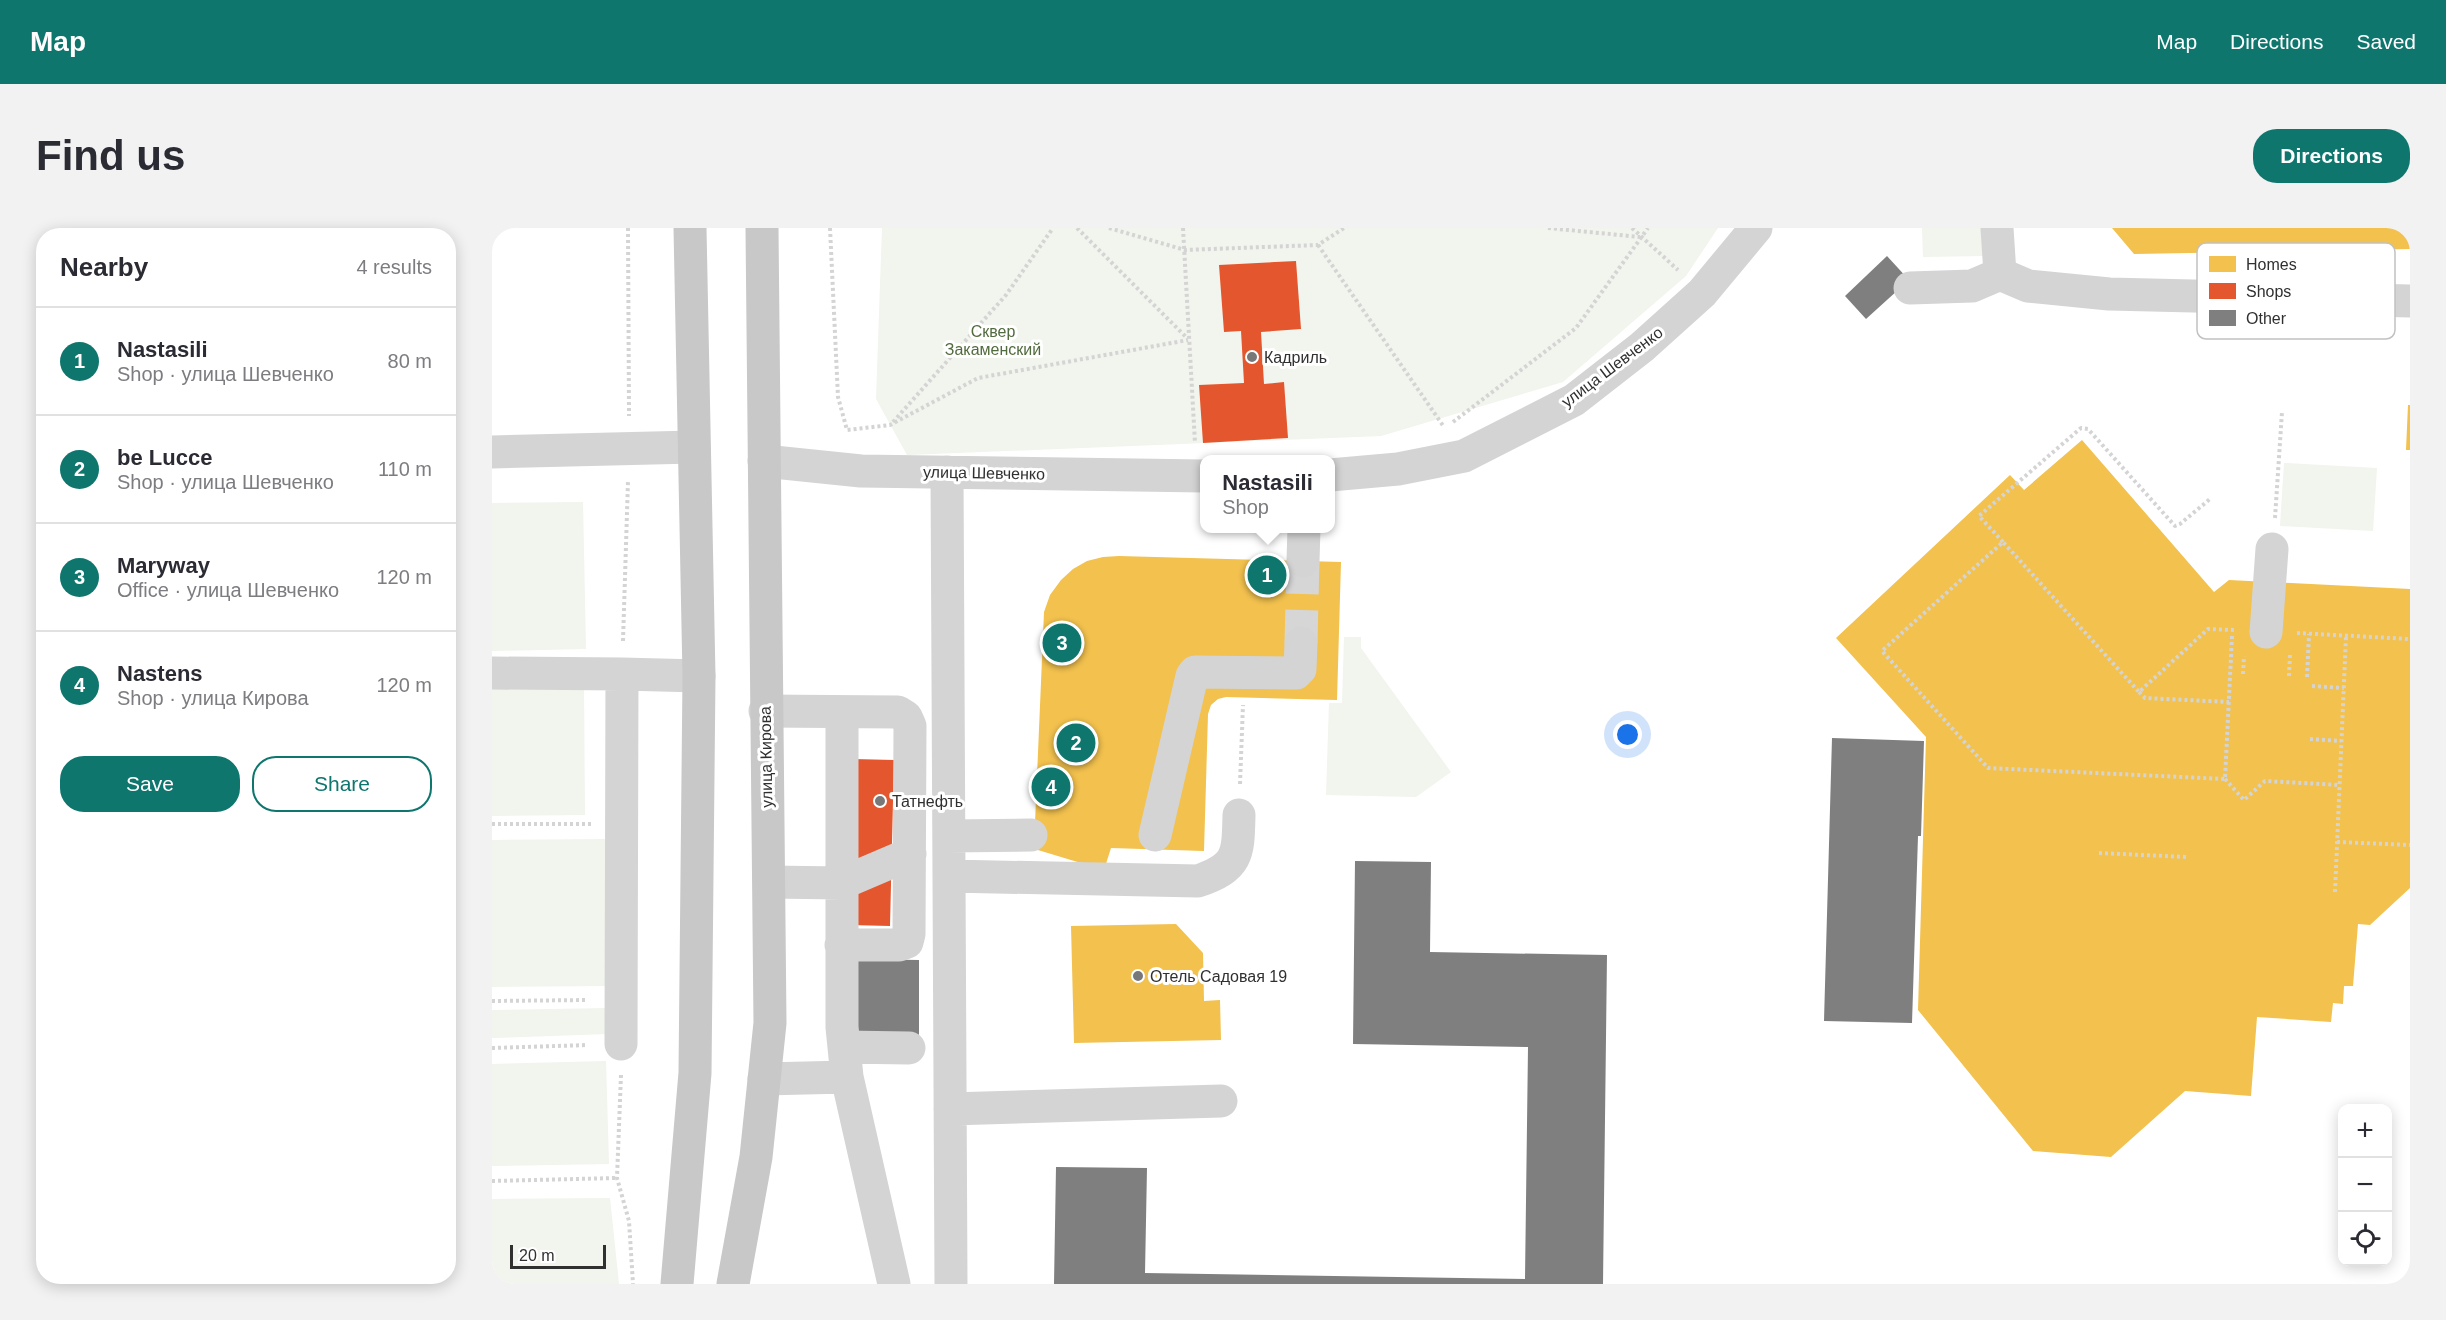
<!DOCTYPE html>
<html lang="en">
<head>
<meta charset="utf-8">
<style>
	body { margin:0; font-family:Helvetica,sans-serif; background:#f2f2f3; color:#2b2b33 }
	.controls { position:absolute; right:18px; bottom:18px; display:grid; overflow:hidden; border-radius:12px; box-shadow:0 3px 15px #0003 }
	.controls button { width:54px; height:54px; display:grid; place-items:center; padding:0; border:0; border-bottom:2px solid #e1e1e2; background:#fff; color:#2b2b33; font:30px sans-serif }
	.scale { position:absolute; left:18px; bottom:15px; width:96px; box-sizing:border-box; padding-left:6px; border:3px solid #303030; border-top:0; font-size:16px; line-height:21px; white-space:nowrap; color:#303030; -webkit-text-stroke:4px #fff; paint-order:stroke }
	.you { position:absolute; left:1136px; top:507px; width:21px; height:21px; margin:-15px; border:4px solid #fff; border-radius:50%; background:#1a73e8; box-shadow:0 0 0 9px #1a73e833 }
	.badge { display:grid; place-items:center; width:39px; height:39px; border-radius:50%; background:#0f766e; color:#fff; font-size:20px; font-weight:700 }
	.pin { position:absolute; translate:-50% -50%; border:3px solid #fff; box-shadow:0 2px 6px #0006 }
	.popup { position:absolute; left:708px; top:227px; width:135px; height:78px; box-sizing:border-box; display:grid; place-content:center; border-radius:12px; background:#fff; filter:drop-shadow(0 2px 4px #0005); font-size:20px; white-space:nowrap; color:#7c7c81 }
	.popup b { font-size:22px; color:#2b2b33 }
	.popup::after { content:''; position:absolute; left:50%; top:100%; margin-left:-12px; border:12px solid transparent; border-top-color:#fff }
	.list { margin:0; padding:0; list-style:none }
	h2 { display:flex; justify-content:space-between; align-items:center; height:78px; margin:0; padding:0 24px; font-size:26px }
	h2 small { font-size:20px; font-weight:400; color:#7c7c81 }
	.list li { display:grid; grid-template-columns:39px 1fr auto; gap:18px; align-items:center; box-sizing:border-box; height:108px; padding:0 24px; border-top:2px solid #e1e1e2 }
	.list b { display:block; font-size:22px; white-space:nowrap }
	.list p { margin:0; font-size:20px; white-space:nowrap; color:#7c7c81 }
	.list em { font-size:20px; font-style:normal; color:#7c7c81 }
	.actions { display:flex; gap:12px; padding:18px 24px }
	.actions a { flex:1; padding:14px 0; border:2px solid #0f766e; border-radius:24px; text-align:center; font-size:21px; color:#0f766e }
	.actions .main { background:#0f766e; color:#fff }
	.icon { flex:none; width:33px; height:33px; fill:none; stroke:currentColor; stroke-width:2; stroke-linecap:round; stroke-linejoin:round }
	.map { position:relative; flex:none; width:1918px; height:1056px; overflow:hidden; border-radius:24px }
	header { display:flex; align-items:center; gap:36px; box-sizing:border-box; height:84px; padding:0 30px; background:#0f766e; color:#fff }
	header strong { font-size:28px }
	nav { display:flex; gap:33px; margin-inline-start:auto; font-size:21px }
	.intro { display:flex; align-items:center; justify-content:space-between; box-sizing:border-box; height:144px; padding:0 36px }
	h1 { margin:0; font-size:42px }
	.button { padding:15px 27px; border-radius:24px; background:#0f766e; color:#fff; font-size:21px; font-weight:700 }
	main { display:flex; gap:36px; padding:0 36px }
	aside { flex:1; background:#fff; border-radius:24px; box-shadow:0 3px 15px #0003 }
	.map>svg:first-child { display:block }
</style>
</head>
<body>
<header>
<strong>Map</strong>
<nav><a>Map</a><a>Directions</a><a>Saved</a></nav>
</header>
<div class="intro"><h1>Find us</h1><a class="button">Directions</a></div>
<main>
<aside>
<h2>Nearby<small>4 results</small></h2>
<ul class="list">
<li><span class="badge">1</span><div><b>Nastasili</b><p>Shop · улица Шевченко</p></div><em>80 m</em></li>
<li><span class="badge">2</span><div><b>be Lucce</b><p>Shop · улица Шевченко</p></div><em>110 m</em></li>
<li><span class="badge">3</span><div><b>Maryway</b><p>Office · улица Шевченко</p></div><em>120 m</em></li>
<li><span class="badge">4</span><div><b>Nastens</b><p>Shop · улица Кирова</p></div><em>120 m</em></li>
</ul>
<div class="actions"><a class="main">Save</a><a>Share</a></div>
</aside>
<div class="map">
<svg width="1918" height="1056" viewBox="0 0 1918 1056">
	<rect width="100%" height="100%" fill="#fff"/>
	<path fill="#f1f5ed" d="M390 0H1226L1194 48 1071 154 889 208 415 227 384 171Z
		M1430 0H1493V28L1431 29Z
		M1792 235 1885 240 1881 303 1788 298Z
		M91 274 94 421 0 423V275Z
		M852 409H869V420L959 544 924 569 834 567 837 475H850Z
		M92 458 93 587 0 588V459Z
		M116 611 118 758 0 759V612Z
		M115 780 116 806 0 810V782Z
		M114 833 117 936 0 938V836Z
		M118 970 127 1056H0V971Z"/>
	<path fill="#f2c14e" d="M1620 0H1918V21L1642 26Z
		M1916 177H1918V222H1914Z
		M1590 212 1722 364 1737 352 1918 361V660L1878 697 1866 696 1861 758H1852L1851 776 1841 775 1839 794 1765 789 1759 868 1693 863 1619 929 1541 923 1426 782 1434 509 1344 410 1518 247 1532 262Z
		M627 328 849 334 845 472 734 469 726 471 719 477 716 486 712 623 619 620 612 642 536 619 543 595 552 384 558 367 569 352 581 341 595 333 611 329Z
		M684 696 711 725 712 773 728 772 729 812 582 815 579 698Z"/>
	<path fill="#e4572e" d="M804 33 809 101 769 104 772 156 792 154 796 210 711 215 707 157 752 155 749 103 732 104 727 37Z
		M361 531 402 532 398 698 357 697Z"/>
	<path fill="#7f7f7f" d="M1395 28 1417 52 1374 91 1353 68Z
		M1340 510 1432 513 1429 608H1426L1420 795 1332 793Z
		M863 633 939 634 938 724 1115 727 1111 1056H562L564 939 655 940 653 1045 1033 1051 1036 819 861 816Z
		M365 731 427 732V813H365Z"/>
	<g fill="none" stroke-linecap="round" stroke-linejoin="round">
		<path stroke="#d6d6d6" stroke-width="33" stroke-dasharray="33 16" stroke-linecap="butt" d="M809 415 811 333"/>
		<path stroke="#d4d4d4" stroke-width="4" stroke-dasharray="3 3" stroke-linecap="butt" d="M136 0 137 188
			M338 0 346 169 355 202 398 197 486 150 696 112
			M585 0 696 111
			M617 0 693 22 826 17 852 0
			M691 0 703 215
			M1056 0 1148 9
			M1140 0 1186 42
			M826 17 952 199
			M401 194 514 67 561 0
			M961 194 1084 100 1156 0
			M1783 290 1790 184
			M1511 314 1487 288 1589 200 1596 201 1683 298 1688 296 1718 271
			M1805 405 1918 411
			M1740 408 1733 551 1496 540 1390 423 1511 314 1647 464 1716 401 1743 402
			M131 413 136 253
			M1751 446 1752 428
			M1797 448 1798 427
			M1815 449 1817 406
			M1820 458 1852 460
			M1647 464 1653 470 1737 474
			M1818 511 1849 513
			M1733 551 1752 572 1773 553 1848 557
			M748 556 751 477
			M0 596H99
			M1845 614 1918 617
			M1607 625 1695 629
			M1843 664 1854 408
			M0 773 96 772
			M0 820 96 817
			M129 847 125 950 137 993 141 1056
			M0 953 125 950"/>
		<path stroke="#d4d4d4" stroke-width="33" d="M1505 0 1508 46
			M1418 60 1480 58 1508 46 1536 58 1617 66 1918 73
			M0 224 202 219
			M272 233 369 243 712 248
			M455 244 459 1056
			M838 247 906 241 972 228 1082 172 1150 119 1210 65 1264 0
			M811 333 812 300
			M1774 404 1780 321
			M0 445 130 446 129 816
			M130 446 207 448
			M273 483 406 484 414 489 418 498 417 706 415 714 407 717H349
			M663 607 700 448 703 444 804 445 808 441 809 415
			M457 608 539 607
			M457 648 706 653C747 639 746 626 747 587
			M277 654 350 655 418 626
			M352 819 417 820
			M355 849 402 1056
			M272 851 355 849 350 799V484
			M458 881 729 873"/>
		<path stroke="#c8c8c8" stroke-width="33" d="M185 1056 203 845 207 448 198 0
			M241 1056 264 929 278 795 270 0"/>
	</g>
	<g fill="#787878" stroke="#fff" stroke-width="2">
		<circle cx="760" cy="129" r="6"/>
		<circle cx="388" cy="573" r="6"/>
		<circle cx="646" cy="748" r="6"/>
	</g>
	<g text-anchor="middle" dominant-baseline="central" stroke-width="6" stroke-linejoin="round" paint-order="stroke">
		<g font-size="16" fill="#526b3e" stroke="#fff">
			<text x="501" y="103">Сквер<tspan x="501" dy="18">Закаменский</tspan></text>
		</g>
		<g font-size="16" fill="#303030" stroke="#fff" text-anchor="start">
			<text x="772" y="129">Кадриль</text>
			<text x="400" y="573">Татнефть</text>
			<text x="658" y="748">Отель Садовая 19</text>
		</g>
		<g font-size="16" fill="#303030" stroke="#fff">
			<text transform="translate(1120 139) rotate(-37)">улица Шевченко</text>
			<text transform="translate(492 245) rotate(1)">улица Шевченко</text>
			<text transform="translate(274 529) rotate(-91)">улица Кирова</text>
		</g>
	</g>
	<rect x="1705" y="15" width="198" height="96" rx="9" fill="#fff" stroke="#c1c1c1" stroke-width="1.5"/>
	<rect x="1717" y="28" width="27" height="16" fill="#f2c14e"/>
	<rect x="1717" y="55" width="27" height="16" fill="#e4572e"/>
	<rect x="1717" y="82" width="27" height="16" fill="#7f7f7f"/>
	<g font-size="16" fill="#303030">
		<text x="1754" y="42">Homes</text>
		<text x="1754" y="69">Shops</text>
		<text x="1754" y="96">Other</text>
	</g>
</svg>
<div class="controls">
<button>+</button>
<button>−</button>
<button><svg class="icon" aria-label="locate" viewBox="0 0 24 24"><circle cx="12" cy="12" r="6"/><path d="M12 2v4M12 18v4M2 12h4M18 12h4"/></svg></button>
</div>
<div class="scale">20 m</div>
<div class="you"></div>
<div class="pin badge" style="left:775px;top:347px">1</div>
<div class="popup"><b>Nastasili</b>Shop</div>
<div class="pin badge" style="left:584px;top:515px">2</div>
<div class="pin badge" style="left:570px;top:415px">3</div>
<div class="pin badge" style="left:559px;top:559px">4</div>
</div>
</main>
</body>
</html>
